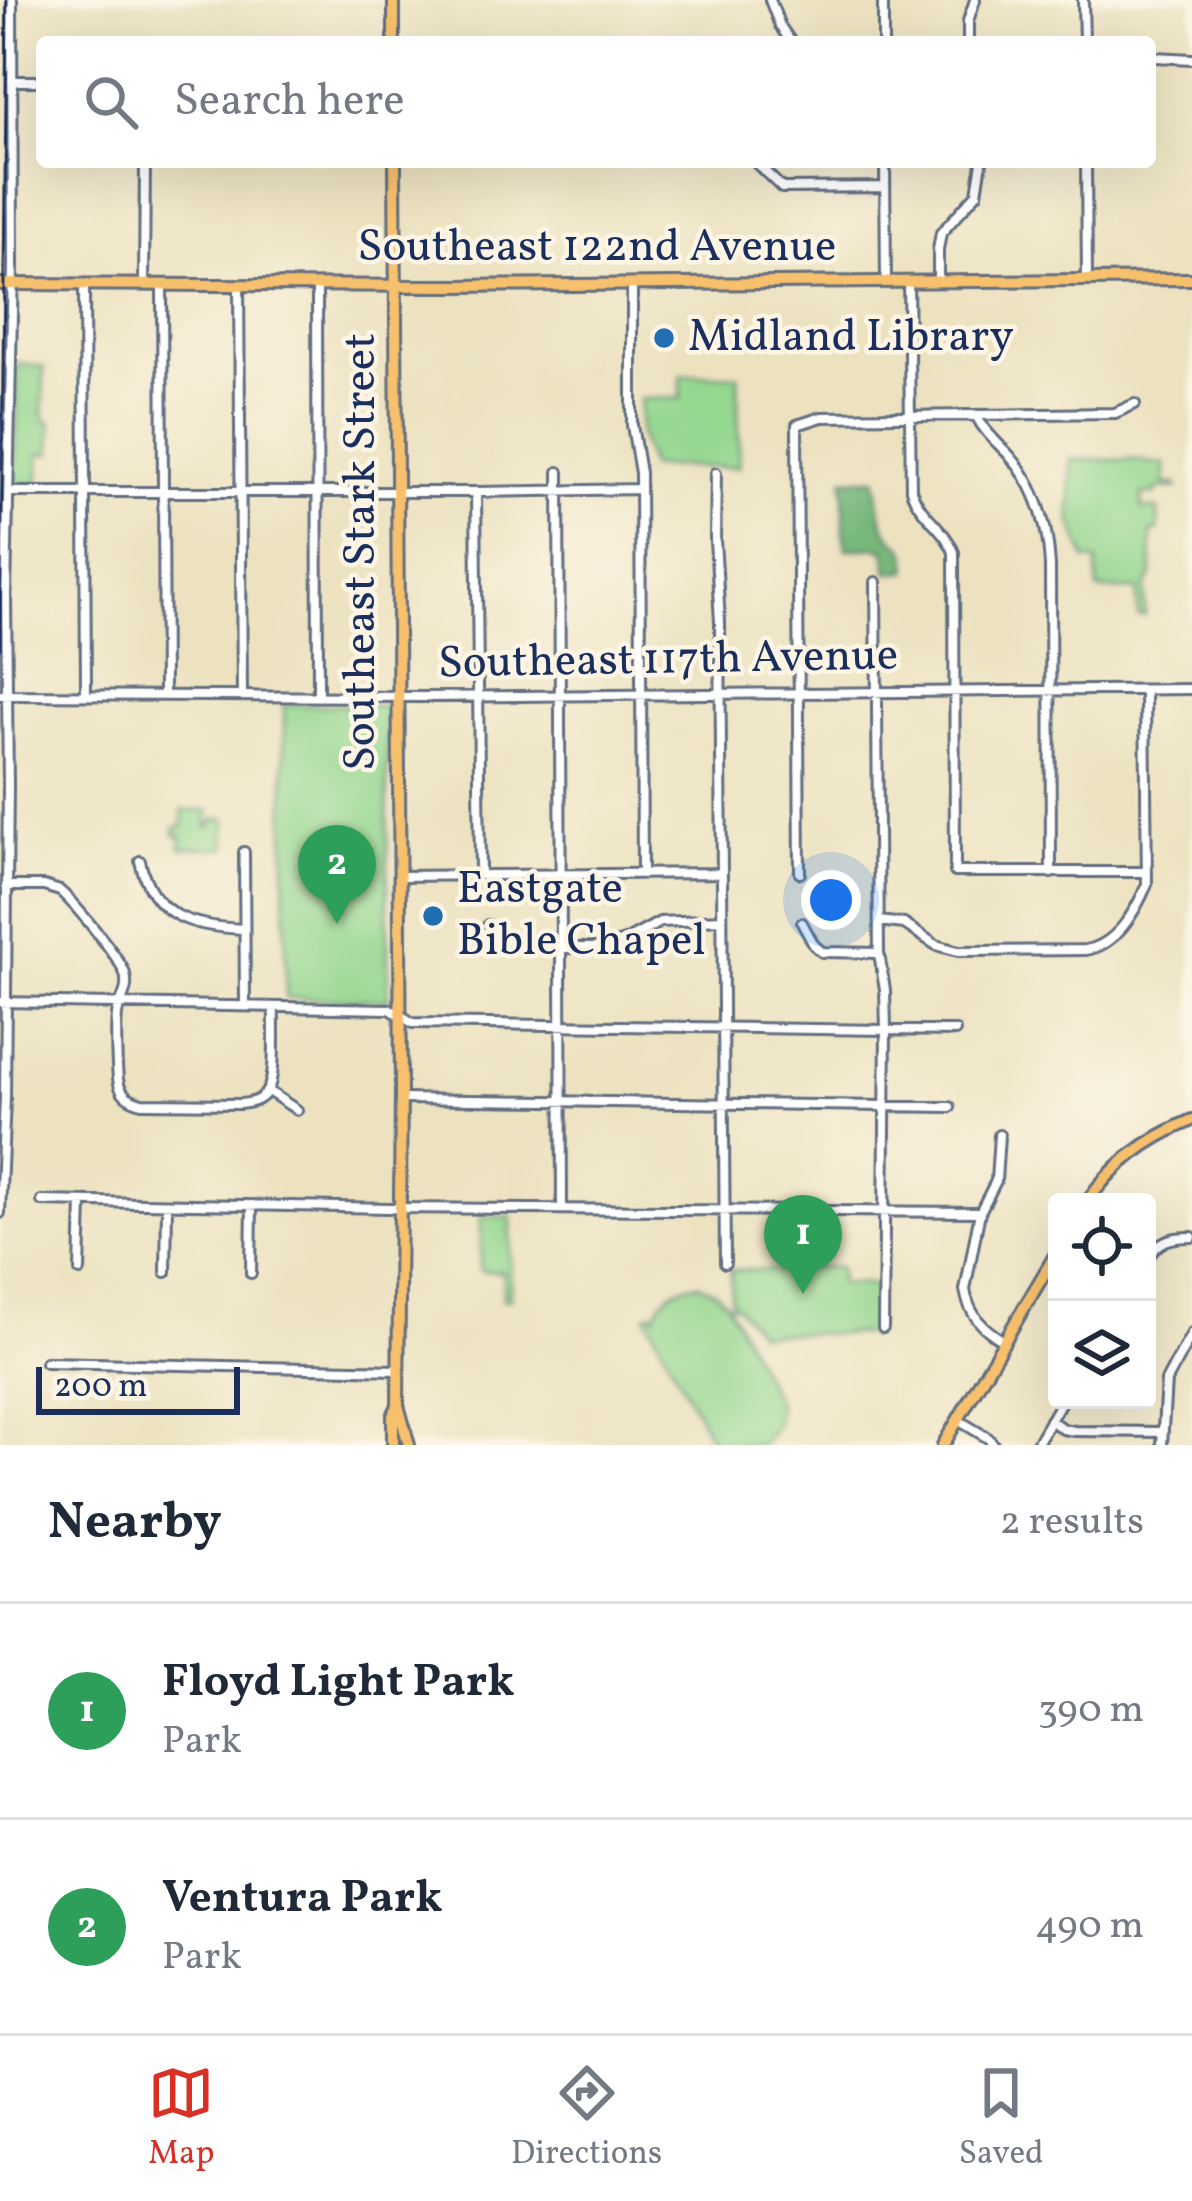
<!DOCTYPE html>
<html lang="en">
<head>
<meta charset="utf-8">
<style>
	body { margin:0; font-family:Vollkorn,serif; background:#f6f6f7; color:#1f2937 }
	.controls { position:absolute; right:36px; bottom:36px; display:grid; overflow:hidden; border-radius:12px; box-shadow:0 12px 48px #0002 }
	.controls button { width:108px; height:108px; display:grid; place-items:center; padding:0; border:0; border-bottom:3px solid #e0e1e3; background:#fff; color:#1f2937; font:60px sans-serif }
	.scale { position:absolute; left:36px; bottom:30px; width:204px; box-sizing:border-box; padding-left:12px; border:6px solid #1b2f5e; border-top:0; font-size:33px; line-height:42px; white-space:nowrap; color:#1b2f5e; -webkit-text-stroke:9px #fcf5e5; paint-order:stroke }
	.you { position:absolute; left:831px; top:900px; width:42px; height:42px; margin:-30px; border:9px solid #fff; border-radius:50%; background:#1a73e8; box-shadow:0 0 0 18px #1a73e833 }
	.badge { display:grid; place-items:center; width:78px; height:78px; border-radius:50%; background:#d93025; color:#fff; font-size:39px; font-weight:700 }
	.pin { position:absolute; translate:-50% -99px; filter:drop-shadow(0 3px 6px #0008) }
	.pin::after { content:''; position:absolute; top:63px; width:42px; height:36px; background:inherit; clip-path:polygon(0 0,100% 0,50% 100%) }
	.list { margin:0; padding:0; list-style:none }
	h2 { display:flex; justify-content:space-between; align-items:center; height:156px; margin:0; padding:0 48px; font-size:51px }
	h2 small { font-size:39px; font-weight:400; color:#747a83 }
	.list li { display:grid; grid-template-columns:78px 1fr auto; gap:36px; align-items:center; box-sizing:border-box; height:216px; padding:0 48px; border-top:3px solid #e0e1e3 }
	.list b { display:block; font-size:45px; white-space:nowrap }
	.list p { margin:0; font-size:39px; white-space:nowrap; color:#747a83 }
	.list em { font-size:39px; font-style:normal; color:#747a83 }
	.icon { flex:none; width:66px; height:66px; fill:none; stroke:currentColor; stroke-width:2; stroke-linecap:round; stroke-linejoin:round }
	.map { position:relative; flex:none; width:1192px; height:1445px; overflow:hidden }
	.search { position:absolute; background:#fff; box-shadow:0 12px 48px #0002; left:36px; right:36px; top:36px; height:132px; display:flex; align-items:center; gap:30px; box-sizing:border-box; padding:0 42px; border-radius:12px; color:#747a83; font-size:45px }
	.sheet { height:588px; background:#fff }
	nav { display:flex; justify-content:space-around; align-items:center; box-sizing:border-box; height:168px; border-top:3px solid #e0e1e3; background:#fff; font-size:33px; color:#747a83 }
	nav a { display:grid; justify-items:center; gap:6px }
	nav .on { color:#d93025 }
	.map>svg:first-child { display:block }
</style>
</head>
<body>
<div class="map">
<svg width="1192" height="1445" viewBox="0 0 1192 1445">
	<rect width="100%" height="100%" fill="#fcf5e5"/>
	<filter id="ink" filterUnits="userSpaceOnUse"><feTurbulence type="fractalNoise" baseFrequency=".00833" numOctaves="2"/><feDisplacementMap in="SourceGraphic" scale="24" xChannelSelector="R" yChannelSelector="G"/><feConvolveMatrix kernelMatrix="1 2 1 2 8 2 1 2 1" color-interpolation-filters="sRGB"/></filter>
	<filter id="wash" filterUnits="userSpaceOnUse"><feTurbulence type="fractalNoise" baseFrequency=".004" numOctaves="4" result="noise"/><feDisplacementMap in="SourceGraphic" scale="48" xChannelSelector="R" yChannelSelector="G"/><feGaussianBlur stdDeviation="2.7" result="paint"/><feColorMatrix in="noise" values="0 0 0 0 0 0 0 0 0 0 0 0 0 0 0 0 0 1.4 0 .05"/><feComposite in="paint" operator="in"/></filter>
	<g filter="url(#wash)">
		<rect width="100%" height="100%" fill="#ece2c0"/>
		<path fill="#94d78f" stroke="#588376" stroke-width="3" d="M18 364 44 367 43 412 46 422H51V453L39 454V484H18L15 480Z
			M681 375H738L739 467H649L640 436V399L681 398Z
			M1071 460H1142L1143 462 1165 464V484L1177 485V488H1158L1155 494 1142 495V509H1158V531L1151 532 1152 576 1145 588V616H1138L1137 590H1098L1097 561 1086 560 1071 519Z
			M284 705H387L388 1000 286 998Z
			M183 810H209L207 827H210L211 822H215V819H226V848H181V836L175 835V827L183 826Z
			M481 1217H511L510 1299H503V1272L480 1271Z
			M804 1267H839L840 1284 875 1285 874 1334 759 1333 735 1304H731V1270H803Z
			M700 1284 715 1291 727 1303 777 1403 776 1425 761 1445H718L710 1438 646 1315 652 1312 655 1316C662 1294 677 1284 700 1284Z"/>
		<path fill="#77b87a" stroke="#49746c" stroke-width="3" d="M876 478C879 493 879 516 886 529 896 549 912 541 907 571L889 573 885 549 876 547 846 549 844 536V479Z"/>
	</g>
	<g filter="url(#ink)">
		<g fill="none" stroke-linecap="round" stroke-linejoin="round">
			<defs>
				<path id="minor" d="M770 0 780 26 791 42
					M883 0V42
					M1083 0 1084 42
					M968 42V21L975 0
					M1155 57 1192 59
					M12 81H42
					M755 162 782 188 885 187
					M885 162 886 282
					M1086 162 1087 279
					M908 281 911 490C920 516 944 527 954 552L955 872H1147
					M938 281V250L941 233 977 193 982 162
					M84 284 86 695
					M144 284 145 162
					M632 284V425L640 473 642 874
					M162 286 164 695
					M239 286 242 696
					M317 286 318 696
					M977 417C985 433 997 442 1009 455 1037 486 1048 525 1050 566L1051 873
					M559 472 562 1208
					M716 473 715 540 720 622 725 1263
					M8 492H476L640 489
					M476 492 480 874
					M876 582 879 953 885 990 886 1030 883 1328
					M0 695 423 697 1192 689
					M244 852 245 1006
					M140 861C152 918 194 927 244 929
					M800 873 797 425 822 417 1115 413 1135 404
					M400 876 722 873
					M6 886H44L60 891C73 902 121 959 125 974 129 989 122 997 118 1010 115 1019 116 1079 120 1087 124 1097 132 1100 142 1103L240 1104C251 1103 261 1101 267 1091 277 1076 273 1026 274 1007
					M879 921 904 924 936 945 958 951 1085 950C1116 946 1136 911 1147 884L1145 690
					M802 923 814 945 822 952 879 953
					M488 925 513 945 524 948H600L625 941 660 922 722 919
					M1 1002 390 1009 413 1023 955 1031
					M268 1091 297 1110
					M401 1099 950 1107
					M999 1135 996 1181 980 1212 965 1290C969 1315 983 1329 1004 1341
					M42 1201 389 1208 980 1212
					M0 1213 5 1098 8 785 6 595 13 266 12 0
					M1147 1259C1159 1240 1170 1237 1192 1237
					M80 1271 82 1202
					M166 1272 167 1204
					M251 1273 252 1205
					M46 1362 398 1370
					M958 1420 988 1438 994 1445
					M1050 1420 1063 1429 1075 1431 1162 1432
					M1036 1445 1062 1400
					M1162 1445 1166 1381 1192 1333"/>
				<path id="major" d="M394 0V42
					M0 284 456 286 1192 279
					M1087 1202C1113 1163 1149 1138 1192 1120
					M398 1405 409 1445
					M393 1445V1416L398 1405 401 1092 395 162
					M943 1445 1057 1252"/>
			</defs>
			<use href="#minor" stroke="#646e80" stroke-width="14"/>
			<use href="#major" stroke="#646e80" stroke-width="16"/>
			<use href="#minor" stroke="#fff" stroke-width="8"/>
			<use href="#major" stroke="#f7c06c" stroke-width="10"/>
			<path stroke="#1b2f5e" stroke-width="3" d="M0 648 7 0"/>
		</g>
	</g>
	<g fill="#1f6fb2" stroke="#fcf5e5" stroke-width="4.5">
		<circle cx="664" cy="338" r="12"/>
		<circle cx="433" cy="916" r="12"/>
	</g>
	<g text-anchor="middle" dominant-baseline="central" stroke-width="9" stroke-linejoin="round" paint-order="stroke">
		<g font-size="45" fill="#1b2f5e" stroke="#fcf5e5">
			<text x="597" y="248">Southeast 122nd Avenue</text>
			<text transform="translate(362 552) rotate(-90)">Southeast Stark Street</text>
			<text transform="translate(668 661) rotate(-1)">Southeast 117th Avenue</text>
		</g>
		<g font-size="45" fill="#1b2f5e" stroke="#fcf5e5" text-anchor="start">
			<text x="688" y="338">Midland Library</text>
			<text x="457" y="890">Eastgate<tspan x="457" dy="52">Bible Chapel</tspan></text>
		</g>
	</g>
</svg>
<div class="controls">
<button><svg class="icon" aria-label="locate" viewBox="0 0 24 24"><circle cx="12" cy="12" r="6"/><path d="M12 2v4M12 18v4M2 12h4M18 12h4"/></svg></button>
<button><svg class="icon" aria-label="layers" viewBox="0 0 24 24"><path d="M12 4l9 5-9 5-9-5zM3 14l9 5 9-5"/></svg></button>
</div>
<div class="scale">200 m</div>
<div class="you"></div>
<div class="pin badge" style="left:803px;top:1294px;background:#2e9e5b">1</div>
<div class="pin badge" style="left:337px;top:924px;background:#2e9e5b">2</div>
<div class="search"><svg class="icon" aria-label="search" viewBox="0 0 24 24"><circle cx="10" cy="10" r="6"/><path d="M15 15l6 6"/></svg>Search here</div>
</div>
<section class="sheet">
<h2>Nearby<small>2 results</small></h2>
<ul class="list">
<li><span class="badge" style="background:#2e9e5b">1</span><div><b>Floyd Light Park</b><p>Park</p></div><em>390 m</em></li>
<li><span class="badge" style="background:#2e9e5b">2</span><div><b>Ventura Park</b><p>Park</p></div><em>490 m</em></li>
</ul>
</section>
<nav>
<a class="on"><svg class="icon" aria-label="map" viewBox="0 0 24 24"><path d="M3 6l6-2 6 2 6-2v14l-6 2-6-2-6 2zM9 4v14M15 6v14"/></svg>Map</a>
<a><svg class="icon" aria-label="directions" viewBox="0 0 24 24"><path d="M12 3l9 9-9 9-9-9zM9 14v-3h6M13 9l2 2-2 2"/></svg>Directions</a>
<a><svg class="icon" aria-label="saved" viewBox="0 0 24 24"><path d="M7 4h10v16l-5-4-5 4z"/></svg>Saved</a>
</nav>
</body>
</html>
